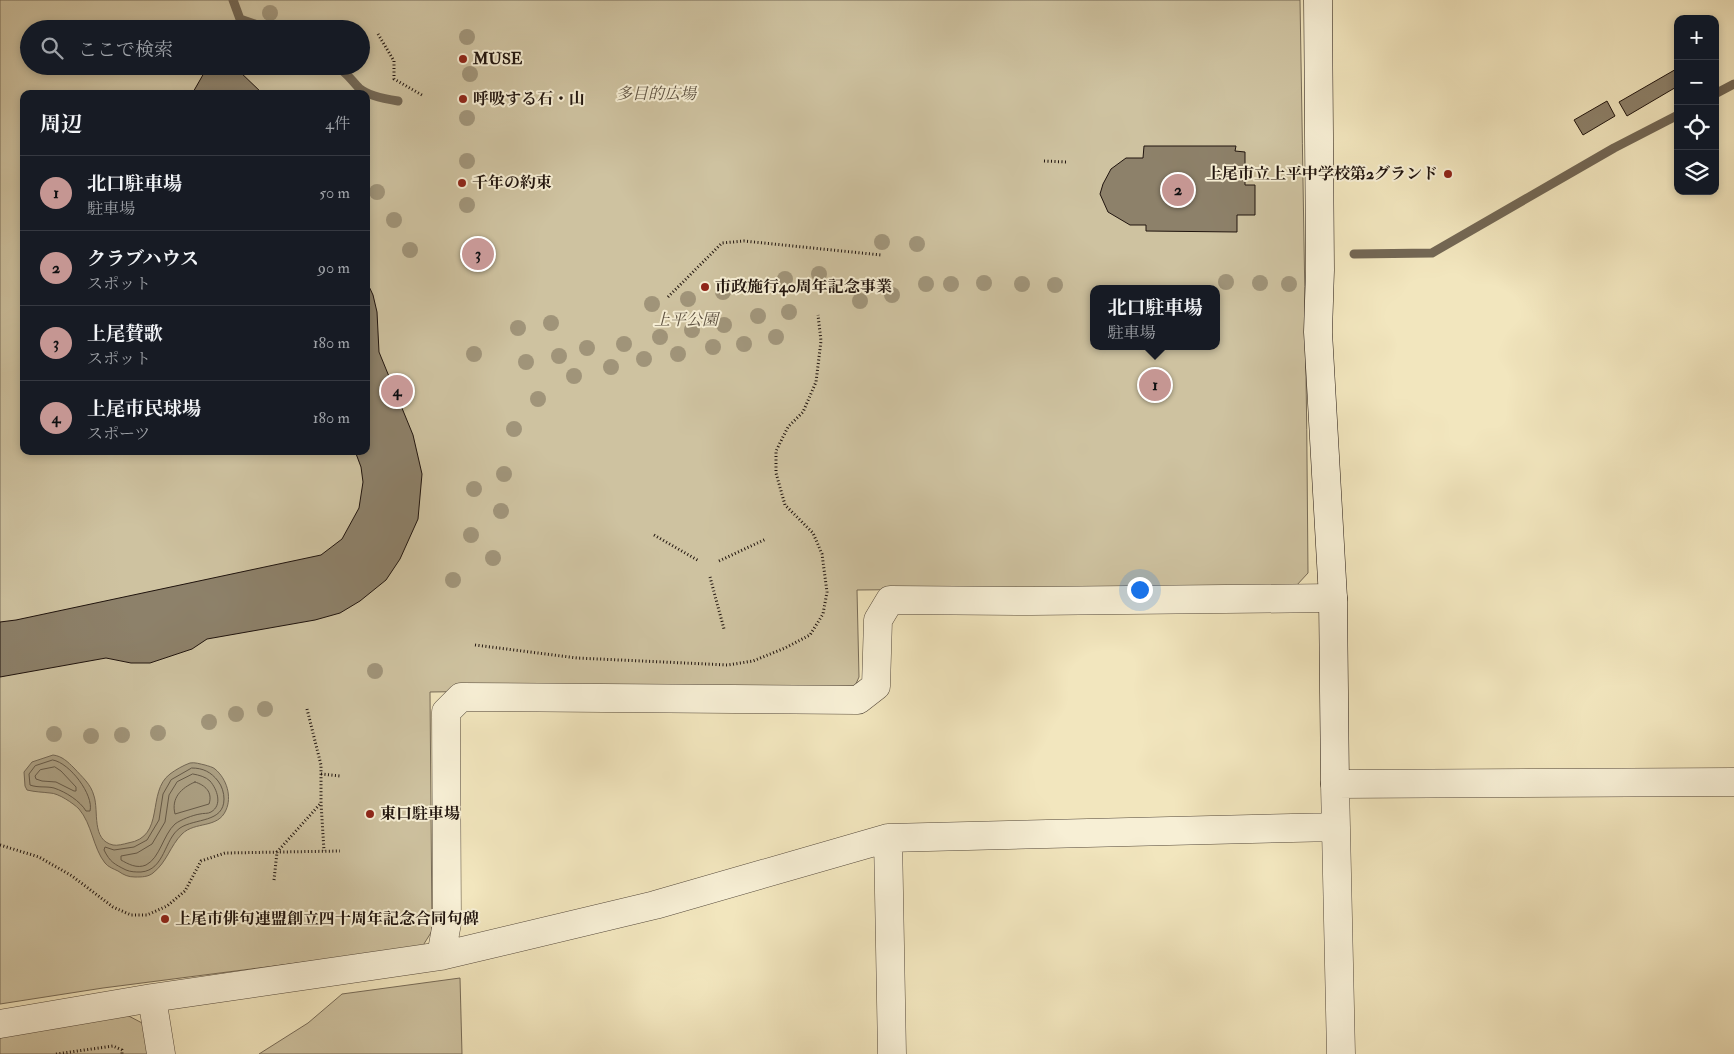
<!DOCTYPE html>
<html lang="ja">
<head>
<meta charset="utf-8">
<style>
	body { margin:0; font-family:"IM FELL Double Pica","Noto Serif JP",serif; background:#20242c; color:#f1f3f6 }
	.controls { position:absolute; right:15px; top:15px; display:grid; overflow:hidden; border-radius:10px; box-shadow:0 2px 8px #0003 }
	.controls button { width:45px; height:45px; display:grid; place-items:center; padding:0; border:0; border-bottom:1px solid #363941; background:#171b24; color:#f1f3f6; font:25px sans-serif }
	.you { position:absolute; left:1139px; top:589px; width:18px; height:18px; margin:-12px; border:4px solid #fff; border-radius:50%; background:#1a73e8; box-shadow:0 0 0 8px #1a73e833 }
	.badge { display:grid; place-items:center; width:32px; height:32px; border-radius:50%; background:#c59692; color:#111; font-size:16px; font-weight:700 }
	.pin { position:absolute; translate:-50% -50%; border:2px solid #fff; box-shadow:0 1px 5px #0006 }
	.popup { position:absolute; left:1090px; top:285px; width:130px; height:65px; box-sizing:border-box; display:grid; place-content:center; border-radius:10px; background:#171b24; filter:drop-shadow(0 1px 4px #0005); font-size:16px; white-space:nowrap; color:#9ea1a6 }
	.popup b { font-size:19px; color:#f1f3f6 }
	.popup::after { content:''; position:absolute; left:50%; top:100%; margin-left:-10px; border:10px solid transparent; border-top-color:#171b24 }
	.list { margin:0; padding:0; list-style:none }
	h2 { display:flex; justify-content:space-between; align-items:center; height:65px; margin:0; padding:0 20px; font-size:21px }
	h2 small { font-size:16px; font-weight:400; color:#9ea1a6 }
	.list li { display:grid; grid-template-columns:32px 1fr auto; gap:15px; align-items:center; box-sizing:border-box; height:75px; padding:0 20px; border-top:1px solid #363941 }
	.list b { display:block; font-size:19px; white-space:nowrap }
	.list p { margin:0; font-size:16px; white-space:nowrap; color:#9ea1a6 }
	.list em { font-size:16px; font-style:normal; color:#9ea1a6 }
	.icon { flex:none; width:28px; height:28px; fill:none; stroke:currentColor; stroke-width:2; stroke-linecap:round; stroke-linejoin:round }
	.map { position:relative; flex:none; width:1734px; height:1054px; overflow:hidden }
	.search { position:absolute; background:#171b24; box-shadow:0 2px 8px #0003; left:20px; top:20px; width:350px; height:55px; display:flex; align-items:center; gap:12px; box-sizing:border-box; padding:0 18px; border-radius:28px; color:#9ea1a6; font-size:19px }
	.panel { position:absolute; background:#171b24; box-shadow:0 2px 8px #0003; left:20px; top:90px; width:350px; height:365px; border-radius:10px }
	.map>svg:first-child { display:block }
</style>
</head>
<body>
<div class="map">
<svg width="1734" height="1054" viewBox="0 0 1734 1054">
	<rect width="100%" height="100%" fill="#f2e6be"/>
	<filter id="stains"><feTurbulence type="fractalNoise" baseFrequency=".004" numOctaves="4"/><feColorMatrix values="0 0 0 0 .2 0 0 0 0 .09 0 0 0 0 .02 0 0 0 .5 -.17"/></filter>
	<radialGradient id="worn" r=".72"><stop offset=".6" stop-color="#630" stop-opacity="0"/><stop offset="1" stop-color="#630" stop-opacity=".3"/></radialGradient>
	<path fill="#cec2a0" stroke="#776b57" fill-rule="evenodd" d="M0 0H1300C1303 191 1307 382 1308 573L1296 586 857 590 859 677 855 686 430 692 432 931 422 947 103 988 0 1004ZM29 29H361V66H29ZM24 94H366V451H24ZM1094 289H1216V346H1094Z
		M460 978 462 1054H259L308 1023 342 994Z
		M123 1013 144 1024 149 1054H0V1031Z"/>
	<path fill="#ab9f82" stroke="#736754" d="M53 755C62 756 68 762 74 768 82 777 91 784 94 796 99 811 91 840 113 845 117 846 124 844 128 843 166 837 146 792 170 774 175 770 184 765 190 763 195 762 200 764 205 765 208 766 213 767 215 769 227 779 232 797 226 810 218 829 195 821 182 834 170 846 167 862 153 873 148 877 142 877 135 877 128 877 124 875 118 871 114 869 108 867 105 863 93 848 92 824 79 809 73 803 58 793 50 793 42 792 35 792 27 790L25 786 24 772 32 762Z"/>
	<g fill="none" stroke-linecap="round" stroke-linejoin="round">
		<path stroke="#665a48" stroke-width="1" d="M53 760C70 763 94 795 90 811H86C80 801 66 792 54 788 46 786 38 788 30 785L29 774 35 766Z
			M55 767 61 771 76 787V791H74L56 782 42 781 36 779 35 776 40 770Z
			M192 768C203 768 211 772 218 781 222 786 224 793 224 799 224 823 195 818 180 828 164 839 165 870 141 872 135 872 131 872 126 870 114 864 110 862 104 850L105 847 114 850 134 847 147 840 159 820 163 794 171 780Z
			M193 774C199 775 206 777 210 781 217 789 223 805 211 812 208 814 203 813 200 814 193 815 180 820 175 824 163 835 160 858 146 865 137 869 128 864 121 860V856L137 853 152 844 165 822 169 795 177 782Z
			M195 782C205 785 213 792 209 804L175 814C171 798 181 788 195 782Z"/>
		<path stroke="#736754" stroke-width="9" d="M233 0 240 19 269 29
			M335 66C346 71 351 80 359 88 368 96 385 99 398 101
			M1715 94 1734 84
			M1354 254 1432 253 1614 148 1678 115"/>
	</g>
	<path fill="#8d816a" stroke="#20140e" d="M208 66H232L238 70 263 94H192Z
		M1678 68V86L1627 116 1619 102Z
		M1607 101 1615 116 1583 135 1574 120Z
		M1144 146H1236L1235 151 1245 152V185H1255V215H1237V232L1146 231V225H1130L1108 212 1100 194 1103 184 1111 169 1126 158H1143Z
		M366 280 373 295 377 312 379 352 413 435 422 474 418 519 400 559 386 580 360 601 340 613 315 620 207 639 192 649 150 663H131L106 658 0 677V622L16 620 321 555 342 539 359 508 363 482 361 467 355 451H366Z"/>
	<g fill="none" stroke-linecap="round" stroke-linejoin="round">
		<defs>
			<path id="street" d="M888 838 892 1054
				M441 956 447 923 446 712 461 697 858 700 876 686 878 620 890 600 1032 601 1333 598
				M152 998 161 1054
				M0 1024 152 998 441 956 655 905 888 838 1336 827
				M1341 1054 1335 784 1734 782"/>
			<path id="secondary" d="M1318 0 1320 270 1318 332 1333 598 1335 784"/>
		</defs>
		<use href="#street" stroke="#54483a" stroke-width="29"/>
		<use href="#secondary" stroke="#20140e" stroke-width="29"/>
		<path stroke="#20140e" stroke-width="3" stroke-dasharray="1 2.5" stroke-linecap="butt" d="M378 34 394 61V79L422 95
			M1044 161 1066 162
			M668 297 722 243 744 241 881 255
			M654 535 699 561
			M719 561 766 539
			M710 577 724 629
			M475 645 577 658 728 665 753 661 785 648 810 635 823 614 827 592 822 554 813 533 785 505 776 473V451L788 427 803 412 816 382 821 341 818 315
			M307 709 321 765V803L324 851
			M321 774 340 776
			M0 845 39 857 72 876 113 907 131 915H147L167 906 185 891 201 861 225 853 340 851
			M274 880 277 852 321 803
			M56 1054 113 1046 122 1050V1054"/>
		<use href="#street" stroke="#f7efd5" stroke-width="28"/>
		<use href="#secondary" stroke="#f7efd5" stroke-width="28"/>
	</g>
	<g fill="#a09479">
		<circle cx="270" cy="13" r="8"/>
		<circle cx="467" cy="37" r="8"/>
		<circle cx="470" cy="74" r="8"/>
		<circle cx="467" cy="118" r="8"/>
		<circle cx="467" cy="161" r="8"/>
		<circle cx="377" cy="192" r="8"/>
		<circle cx="467" cy="205" r="8"/>
		<circle cx="394" cy="220" r="8"/>
		<circle cx="882" cy="242" r="8"/>
		<circle cx="917" cy="244" r="8"/>
		<circle cx="410" cy="250" r="8"/>
		<circle cx="819" cy="274" r="8"/>
		<circle cx="785" cy="279" r="8"/>
		<circle cx="1226" cy="282" r="8"/>
		<circle cx="984" cy="283" r="8"/>
		<circle cx="1260" cy="283" r="8"/>
		<circle cx="926" cy="284" r="8"/>
		<circle cx="951" cy="284" r="8"/>
		<circle cx="1022" cy="284" r="8"/>
		<circle cx="1289" cy="284" r="8"/>
		<circle cx="1055" cy="285" r="8"/>
		<circle cx="753" cy="286" r="8"/>
		<circle cx="723" cy="292" r="8"/>
		<circle cx="892" cy="295" r="8"/>
		<circle cx="688" cy="299" r="8"/>
		<circle cx="860" cy="301" r="8"/>
		<circle cx="652" cy="304" r="8"/>
		<circle cx="789" cy="312" r="8"/>
		<circle cx="758" cy="316" r="8"/>
		<circle cx="551" cy="323" r="8"/>
		<circle cx="724" cy="325" r="8"/>
		<circle cx="518" cy="328" r="8"/>
		<circle cx="692" cy="330" r="8"/>
		<circle cx="660" cy="337" r="8"/>
		<circle cx="776" cy="337" r="8"/>
		<circle cx="624" cy="344" r="8"/>
		<circle cx="744" cy="344" r="8"/>
		<circle cx="713" cy="347" r="8"/>
		<circle cx="587" cy="348" r="8"/>
		<circle cx="474" cy="354" r="8"/>
		<circle cx="678" cy="354" r="8"/>
		<circle cx="559" cy="356" r="8"/>
		<circle cx="644" cy="359" r="8"/>
		<circle cx="526" cy="362" r="8"/>
		<circle cx="611" cy="367" r="8"/>
		<circle cx="574" cy="376" r="8"/>
		<circle cx="538" cy="399" r="8"/>
		<circle cx="514" cy="429" r="8"/>
		<circle cx="504" cy="474" r="8"/>
		<circle cx="474" cy="489" r="8"/>
		<circle cx="501" cy="511" r="8"/>
		<circle cx="471" cy="535" r="8"/>
		<circle cx="493" cy="558" r="8"/>
		<circle cx="453" cy="580" r="8"/>
		<circle cx="375" cy="671" r="8"/>
		<circle cx="265" cy="709" r="8"/>
		<circle cx="236" cy="714" r="8"/>
		<circle cx="209" cy="722" r="8"/>
		<circle cx="158" cy="733" r="8"/>
		<circle cx="54" cy="734" r="8"/>
		<circle cx="122" cy="735" r="8"/>
		<circle cx="91" cy="736" r="8"/>
	</g>
	<g fill="#8f2418" stroke="#f7efd5" stroke-width="2">
		<circle cx="463" cy="59" r="5"/>
		<circle cx="463" cy="99" r="5"/>
		<circle cx="1448" cy="174" r="5"/>
		<circle cx="462" cy="183" r="5"/>
		<circle cx="705" cy="287" r="5"/>
		<circle cx="370" cy="814" r="5"/>
		<circle cx="165" cy="919" r="5"/>
	</g>
	<g text-anchor="middle" dominant-baseline="central" stroke-width="4" stroke-linejoin="round" paint-order="stroke">
		<g font-size="16" font-weight="bold" fill="#20140e" stroke="#f7efd5" text-anchor="start">
			<text x="473" y="59">MUSE</text>
			<text x="473" y="99">呼吸する石・山</text>
			<text x="1438" y="174" text-anchor="end">上尾市立上平中学校第2グランド</text>
			<text x="472" y="183">千年の約束</text>
			<text x="715" y="287">市政施行40周年記念事業</text>
			<text x="380" y="814">東口駐車場</text>
			<text x="175" y="919">上尾市俳句連盟創立四十周年記念合同句碑</text>
		</g>
		<g font-size="16" font-style="italic" fill="#5d5141" stroke="#f7efd5">
			<text x="656" y="94">多目的広場</text>
			<text x="686" y="320">上平公園</text>
		</g>
	</g>
	<rect width="100%" height="100%" filter="url(#stains)"/>
	<rect width="100%" height="100%" fill="url(#worn)"/>
</svg>
<div class="controls">
<button>+</button>
<button>−</button>
<button><svg class="icon" aria-label="locate" viewBox="0 0 24 24"><circle cx="12" cy="12" r="6"/><path d="M12 2v4M12 18v4M2 12h4M18 12h4"/></svg></button>
<button><svg class="icon" aria-label="layers" viewBox="0 0 24 24"><path d="M12 4l9 5-9 5-9-5zM3 14l9 5 9-5"/></svg></button>
</div>
<div class="you"></div>
<div class="pin badge" style="left:1155px;top:385px">1</div>
<div class="popup"><b>北口駐車場</b>駐車場</div>
<div class="pin badge" style="left:1178px;top:190px">2</div>
<div class="pin badge" style="left:478px;top:254px">3</div>
<div class="pin badge" style="left:397px;top:391px">4</div>
<div class="search"><svg class="icon" aria-label="search" viewBox="0 0 24 24"><circle cx="10" cy="10" r="6"/><path d="M15 15l6 6"/></svg>ここで検索</div>
<section class="panel">
<h2>周辺<small>4件</small></h2>
<ul class="list">
<li><span class="badge">1</span><div><b>北口駐車場</b><p>駐車場</p></div><em>50 m</em></li>
<li><span class="badge">2</span><div><b>クラブハウス</b><p>スポット</p></div><em>90 m</em></li>
<li><span class="badge">3</span><div><b>上尾賛歌</b><p>スポット</p></div><em>180 m</em></li>
<li><span class="badge">4</span><div><b>上尾市民球場</b><p>スポーツ</p></div><em>180 m</em></li>
</ul>
</section>
</div>
</body>
</html>
